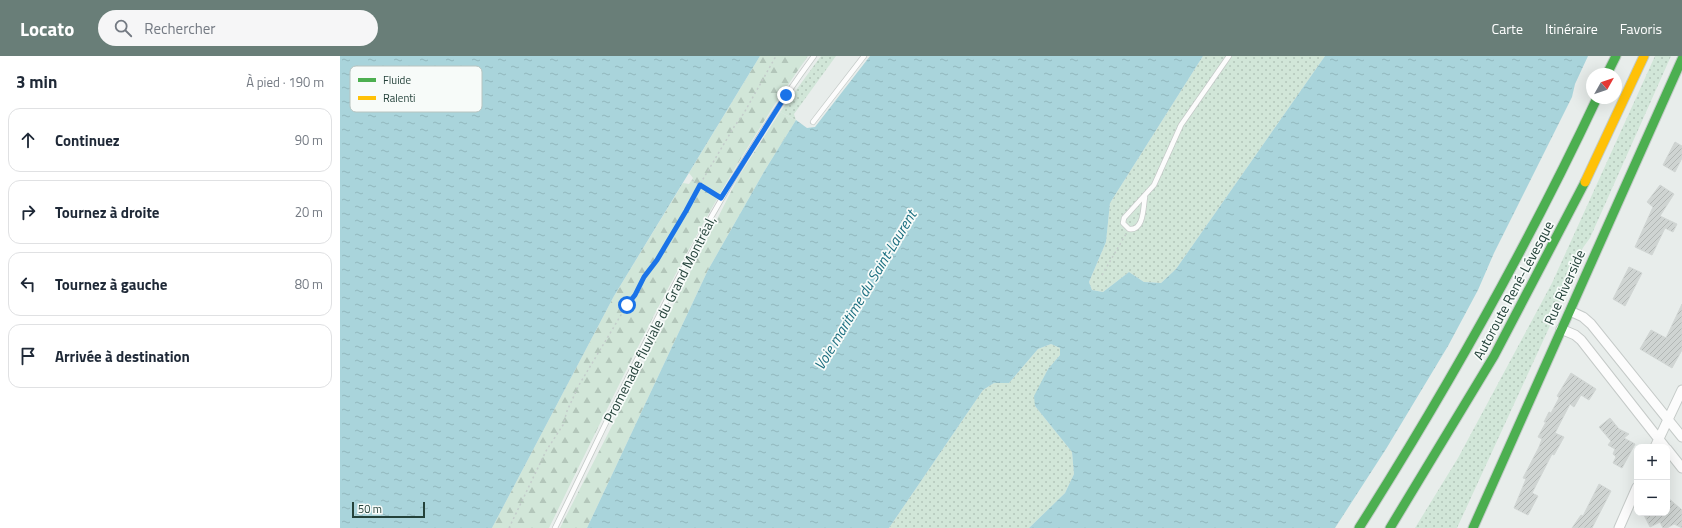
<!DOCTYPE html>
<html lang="fr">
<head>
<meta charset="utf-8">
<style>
	body { margin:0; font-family:"Titillium Web",sans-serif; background:#f6f6f7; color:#1f2937 }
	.controls { position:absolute; right:12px; bottom:12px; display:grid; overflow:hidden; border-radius:8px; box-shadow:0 4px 16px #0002 }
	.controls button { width:36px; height:36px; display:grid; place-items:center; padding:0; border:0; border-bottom:1px solid #e0e1e3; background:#fff; color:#1f2937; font:20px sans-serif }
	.compass { position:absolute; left:1246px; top:12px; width:36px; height:36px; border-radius:50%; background:#fff; box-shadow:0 4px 16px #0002; rotate:50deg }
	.scale { position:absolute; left:12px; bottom:10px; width:73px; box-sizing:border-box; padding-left:4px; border:2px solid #24423a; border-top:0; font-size:11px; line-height:14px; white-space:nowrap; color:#24423a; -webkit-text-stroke:3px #f7fbf9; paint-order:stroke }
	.stop { position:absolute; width:12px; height:12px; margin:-9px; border:3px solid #1a73e8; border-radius:50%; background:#fff }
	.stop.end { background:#1a73e8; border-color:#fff; box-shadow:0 1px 4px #0008 }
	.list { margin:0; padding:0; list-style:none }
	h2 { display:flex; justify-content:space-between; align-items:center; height:52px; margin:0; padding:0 16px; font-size:17px }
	h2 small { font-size:13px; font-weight:400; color:#747a83 }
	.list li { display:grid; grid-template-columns:26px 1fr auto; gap:12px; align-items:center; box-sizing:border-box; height:64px; margin:0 8px 8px; padding:0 8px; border:1px solid #e0e1e3; border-radius:12px }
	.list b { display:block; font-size:15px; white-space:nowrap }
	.list em { font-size:13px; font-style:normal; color:#747a83 }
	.icon { flex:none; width:22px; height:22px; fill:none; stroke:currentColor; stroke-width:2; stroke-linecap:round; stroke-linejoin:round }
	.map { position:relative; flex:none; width:1342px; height:472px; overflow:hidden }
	header { display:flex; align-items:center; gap:24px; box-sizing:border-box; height:56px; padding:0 20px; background:#697e78; color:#fff }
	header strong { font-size:19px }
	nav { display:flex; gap:22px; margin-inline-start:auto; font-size:14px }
	.search { width:280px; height:36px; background:#f6f6f7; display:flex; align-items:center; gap:10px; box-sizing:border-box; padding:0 14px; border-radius:22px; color:#747a83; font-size:15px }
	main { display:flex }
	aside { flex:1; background:#fff }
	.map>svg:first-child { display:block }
</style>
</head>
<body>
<header>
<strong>Locato</strong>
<div class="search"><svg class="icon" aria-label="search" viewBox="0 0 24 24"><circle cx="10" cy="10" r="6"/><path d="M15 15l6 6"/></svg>Rechercher</div>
<nav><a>Carte</a><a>Itinéraire</a><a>Favoris</a></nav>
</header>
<main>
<aside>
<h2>3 min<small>À pied · 190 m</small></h2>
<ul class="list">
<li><svg class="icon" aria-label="ahead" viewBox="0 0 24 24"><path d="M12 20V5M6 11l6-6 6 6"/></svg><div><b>Continuez</b></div><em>90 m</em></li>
<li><svg class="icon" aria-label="right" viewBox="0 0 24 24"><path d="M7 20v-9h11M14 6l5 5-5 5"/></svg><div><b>Tournez à droite</b></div><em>20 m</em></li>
<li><svg class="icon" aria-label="left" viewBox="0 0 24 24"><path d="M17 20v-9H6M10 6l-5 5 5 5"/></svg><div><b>Tournez à gauche</b></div><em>80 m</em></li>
<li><svg class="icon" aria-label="arrive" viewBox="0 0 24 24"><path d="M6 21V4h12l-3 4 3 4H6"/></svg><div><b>Arrivée à destination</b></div></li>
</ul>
</aside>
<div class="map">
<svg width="1342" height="472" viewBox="0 0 1342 472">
	<defs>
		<pattern id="grass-dots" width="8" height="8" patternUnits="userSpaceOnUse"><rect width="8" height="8" fill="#d1e6d8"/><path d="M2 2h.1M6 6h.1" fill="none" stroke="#b3c6ba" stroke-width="1.8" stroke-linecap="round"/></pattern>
		<pattern id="forest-firs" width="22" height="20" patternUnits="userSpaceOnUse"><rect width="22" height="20" fill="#d1e6d8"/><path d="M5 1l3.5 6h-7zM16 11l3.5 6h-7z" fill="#b3c6ba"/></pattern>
		<pattern id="water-ripples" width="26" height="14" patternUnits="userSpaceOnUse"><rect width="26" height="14" fill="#a9d4db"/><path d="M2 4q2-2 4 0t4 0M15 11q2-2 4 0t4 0" fill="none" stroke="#91b7bd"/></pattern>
		<pattern id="building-hatch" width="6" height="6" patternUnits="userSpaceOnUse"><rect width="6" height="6" fill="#cfd4d2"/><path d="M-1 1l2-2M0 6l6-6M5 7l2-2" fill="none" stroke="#b2b7b5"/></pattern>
	</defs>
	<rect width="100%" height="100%" fill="#e8edeb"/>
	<path fill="url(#grass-dots)" d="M481 0H496L454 58 456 64 440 56Z
		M863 0H985L836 213 821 227 804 226 789 216 763 236 752 234 749 226 766 186 770 147Z
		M1315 0H1331L1250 182C1236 200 1225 225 1220 248L1117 472H1075L1118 402 1212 227Z
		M711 288 720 292V299L708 313 695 340V350L732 396 734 418 725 437 689 472H549L643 334 654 327H669L698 293Z"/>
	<path fill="url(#forest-firs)" d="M420 0H468C364 146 288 311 209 472H152L274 240 343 127 349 128 353 122 349 117Z
		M440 56 456 64 425 114 368 214 247 472H220L399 120Z"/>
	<path fill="url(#water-ripples)" d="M0 0H420L274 240 152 472H0Z
		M530 0H863L770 147 766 186 749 226 752 234 763 236 789 216 804 226 821 227 836 213 985 0H1248L1235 28 1232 41 1154 197 1138 234 1108 290 1046 393 995 472H689L725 437 734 418 732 396 695 350 694 340 708 313 720 299V292L711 288 698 293 669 327H654L643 334 549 472H247L368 214 425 114 456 64 467 72 475 71Z"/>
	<path fill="url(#building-hatch)" stroke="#d1d6d4" d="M1335 86 1342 90V102L1335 116 1323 109Z
		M1320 129 1334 138 1320 160 1337 168 1333 176 1325 172 1312 199 1295 191 1313 151 1307 146Z
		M1289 211 1302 217 1285 250 1273 243Z
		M1342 248V294L1332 312 1300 293 1311 274 1326 282Z
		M1231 317 1256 333 1249 344 1241 339 1234 351 1230 348 1215 377 1224 381 1214 399 1212 398 1192 437 1198 440 1188 459 1174 452 1186 423 1183 422 1199 391 1202 383 1198 381 1206 366H1204L1209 356 1211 357 1219 342 1217 340Z
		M1270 362 1279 373 1289 378 1284 382 1295 388 1282 412 1273 407 1276 401 1273 398 1275 393 1268 389 1271 385 1259 371Z
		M1259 428 1271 435 1252 472H1232L1241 459 1243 460Z
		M1327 441 1342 454V472L1334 468 1327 472H1323L1320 466 1310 471 1303 457H1327Z"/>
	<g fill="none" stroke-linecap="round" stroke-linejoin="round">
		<defs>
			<path id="lane" d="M473 66 524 0
				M805 141C803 152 804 175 789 173L783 167 784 162 814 129 841 69 889 0
				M215 472C294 311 367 145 474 0"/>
			<path id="street" d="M1230 255 1243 261 1251 268 1342 381
				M1221 273 1235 279 1241 284 1325 391
				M1315 391 1342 334
				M1327 393 1342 412
				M1279 472 1297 431"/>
			<path id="fast" d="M1267 18 1276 0
				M1019 472C1107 333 1187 191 1257 42
				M1050 472 1154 300 1245 126
				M1133 472 1342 3"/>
			<path id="slow" d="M1245 126 1304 0"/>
		</defs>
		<use href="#lane" stroke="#c5cac8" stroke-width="6"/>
		<use href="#street" stroke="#c5cac8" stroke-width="11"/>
		<use href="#fast" stroke="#c3cbc8" stroke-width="11"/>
		<use href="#slow" stroke="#c3cbc8" stroke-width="11"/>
		<path stroke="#c3ccca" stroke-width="1.5" stroke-dasharray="2 3" stroke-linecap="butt" d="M352 124 376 139
			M762 219 786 178
			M169 472 206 395 223 369 227 355 239 329 287 249 295 239 304 221 317 203 346 155 353 140 394 71 404 57 436 0"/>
		<use href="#lane" stroke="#fcfcfc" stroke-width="4.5"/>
		<use href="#street" stroke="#fcfcfc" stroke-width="9"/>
		<use href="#fast" stroke="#4caf50" stroke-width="9"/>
		<use href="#slow" stroke="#ffc107" stroke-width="9"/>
	</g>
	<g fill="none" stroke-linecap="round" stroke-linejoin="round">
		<path stroke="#1a73e8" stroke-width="5" d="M287 249 295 239 304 221 317 204 346 155 360 129 381 142 446 39"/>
	</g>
	<g text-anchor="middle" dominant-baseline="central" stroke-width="3.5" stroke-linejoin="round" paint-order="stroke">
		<g font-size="14" fill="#24423a" stroke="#f7fbf9">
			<text transform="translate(1224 231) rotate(-66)">Rue Riverside</text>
			<text transform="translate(1173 234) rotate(-62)">Autoroute René-Lévesque</text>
			<text transform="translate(319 263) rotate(-63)">Promenade fluviale du Grand Montréal,</text>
		</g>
		<g font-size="15" font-style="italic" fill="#1c6f80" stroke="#f7fbf9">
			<text transform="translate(525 234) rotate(-59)">Voie maritime du Saint-Laurent</text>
		</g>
	</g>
	<rect x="10" y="10" width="132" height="46" rx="6" fill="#f7fbf9" stroke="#b8c4c0" stroke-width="1"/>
	<rect x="18" y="22" width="18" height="4" fill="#4caf50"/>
	<rect x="18" y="40" width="18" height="4" fill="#ffc107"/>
	<g font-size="11" fill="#24423a">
		<text x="43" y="28">Fluide</text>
		<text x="43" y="46">Ralenti</text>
	</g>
</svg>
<div class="controls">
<button>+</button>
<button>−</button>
</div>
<svg class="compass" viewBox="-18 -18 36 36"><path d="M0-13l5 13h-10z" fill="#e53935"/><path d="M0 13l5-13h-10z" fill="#747a83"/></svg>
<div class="scale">50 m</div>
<div class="stop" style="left:287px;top:249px"></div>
<div class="stop end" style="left:446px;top:39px"></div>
</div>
</main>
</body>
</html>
